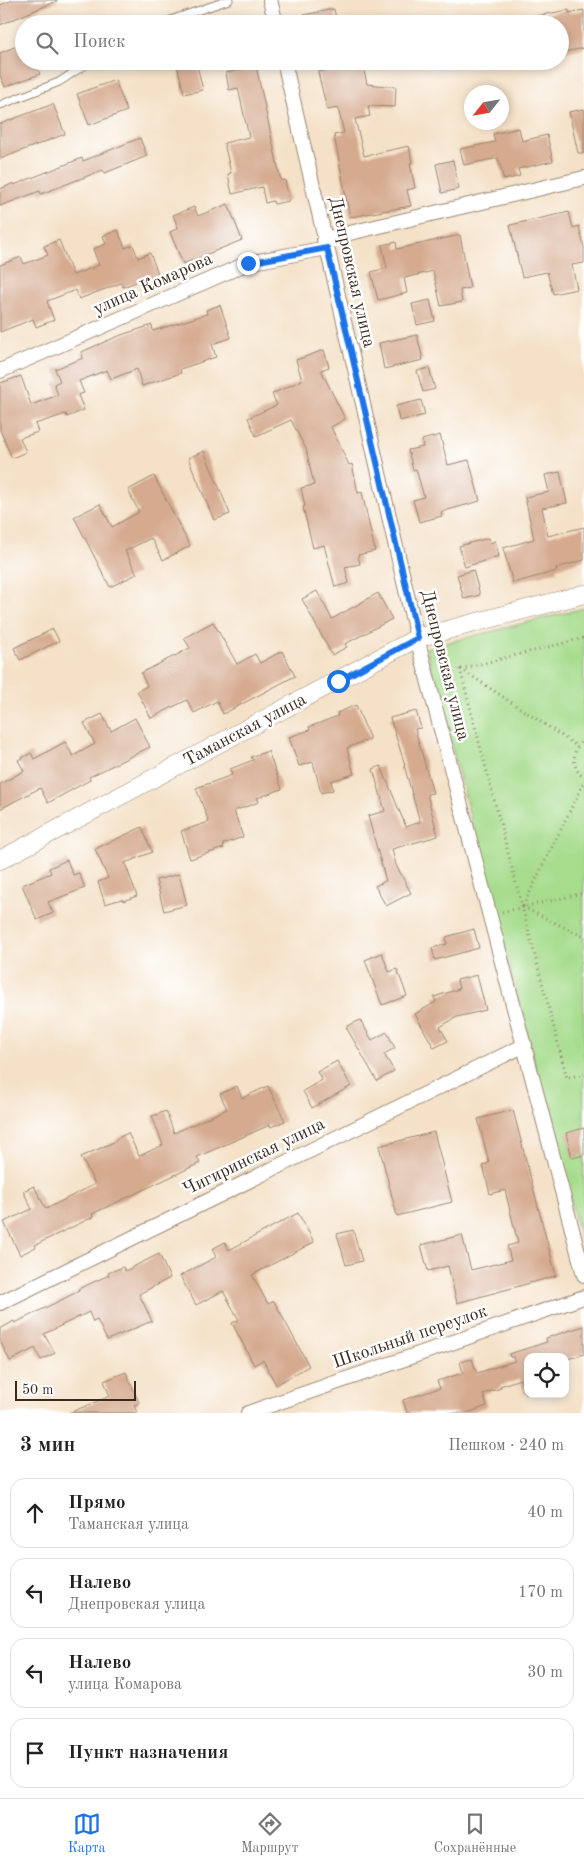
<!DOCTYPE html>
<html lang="ru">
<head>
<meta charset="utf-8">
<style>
	body { margin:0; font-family:"Old Standard TT",serif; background:#f6f6f6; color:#222 }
	.controls { position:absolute; right:15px; bottom:15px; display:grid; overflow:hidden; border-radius:10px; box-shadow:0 2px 8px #0003 }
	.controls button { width:45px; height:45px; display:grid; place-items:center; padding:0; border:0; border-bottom:1px solid #e0e0e0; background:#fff; color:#222; font:25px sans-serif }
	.compass { position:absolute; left:464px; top:85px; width:45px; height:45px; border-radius:50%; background:#fff; box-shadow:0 2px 8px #0003; rotate:239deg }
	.scale { position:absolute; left:15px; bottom:12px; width:121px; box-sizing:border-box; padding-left:5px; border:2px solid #3b2a1e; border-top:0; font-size:14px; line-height:18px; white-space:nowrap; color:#3b2a1e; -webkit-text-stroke:4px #fff; paint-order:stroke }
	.stop { position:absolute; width:15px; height:15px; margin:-11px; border:4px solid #1a73e8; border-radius:50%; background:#fff }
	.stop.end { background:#1a73e8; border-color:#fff; box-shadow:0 1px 5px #0008 }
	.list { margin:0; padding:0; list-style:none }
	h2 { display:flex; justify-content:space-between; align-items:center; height:65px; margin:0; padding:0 20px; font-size:21px }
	h2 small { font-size:16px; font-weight:400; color:#767676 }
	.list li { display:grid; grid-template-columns:32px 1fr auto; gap:15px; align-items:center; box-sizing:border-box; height:70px; margin:0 10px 10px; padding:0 10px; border:1px solid #e0e0e0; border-radius:15px }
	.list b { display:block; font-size:19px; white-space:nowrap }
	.list p { margin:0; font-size:16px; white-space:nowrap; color:#767676 }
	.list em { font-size:16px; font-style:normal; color:#767676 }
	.icon { flex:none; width:28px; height:28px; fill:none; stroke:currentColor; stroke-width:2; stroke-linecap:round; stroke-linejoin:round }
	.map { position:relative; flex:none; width:584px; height:1413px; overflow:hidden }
	.search { position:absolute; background:#fff; box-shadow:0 2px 8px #0003; left:15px; right:15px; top:15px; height:55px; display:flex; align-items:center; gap:12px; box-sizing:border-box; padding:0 18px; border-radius:28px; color:#767676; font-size:19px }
	.sheet { height:385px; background:#fff }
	nav { display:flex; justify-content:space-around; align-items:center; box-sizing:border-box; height:70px; border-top:1px solid #e0e0e0; background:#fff; font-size:14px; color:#767676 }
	nav a { display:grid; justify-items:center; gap:2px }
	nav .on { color:#1a73e8 }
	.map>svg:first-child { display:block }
</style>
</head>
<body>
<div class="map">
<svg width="584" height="1413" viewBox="0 0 584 1413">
	<rect width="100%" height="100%" fill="#fff"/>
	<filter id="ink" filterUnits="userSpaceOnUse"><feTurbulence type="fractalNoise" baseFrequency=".02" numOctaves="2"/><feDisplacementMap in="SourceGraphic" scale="10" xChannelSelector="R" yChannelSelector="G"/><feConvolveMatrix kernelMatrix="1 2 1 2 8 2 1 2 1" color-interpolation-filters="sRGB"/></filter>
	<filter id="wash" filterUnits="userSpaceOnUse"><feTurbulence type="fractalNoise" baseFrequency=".0096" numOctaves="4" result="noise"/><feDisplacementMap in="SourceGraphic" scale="20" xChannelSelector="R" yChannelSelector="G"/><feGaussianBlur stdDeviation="1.12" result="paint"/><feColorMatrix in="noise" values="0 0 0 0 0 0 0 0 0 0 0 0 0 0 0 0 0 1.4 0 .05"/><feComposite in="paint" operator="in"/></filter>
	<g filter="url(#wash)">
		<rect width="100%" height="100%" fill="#f4e1c7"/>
		<path fill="#a6dc8c" stroke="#708355" d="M584 608V1252L426 648Z"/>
		<g id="blocks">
			<path fill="#d5aa8f" d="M13 0H57V1L0 25V5Z
				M334 9 337 24H289L288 18Z
				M569 10V13L584 10V48L560 53V24H530V17Z
				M24 43V61H34L40 74 5 87 0 75V53Z
				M176 61H196L203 90 184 94Z
				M362 62 367 84 396 87 395 107 368 106 370 116 355 119 364 156 409 146 412 163H410L415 188 407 190 411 206 350 217 334 135 344 133 338 108 327 110 318 72Z
				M256 66 281 181 285 180 289 201 274 204 273 201 265 203 262 187 232 194 228 174 231 173 224 143 249 137 238 88 229 90 226 73Z
				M115 80 127 111 89 125 77 94Z
				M53 104 65 134 0 159V124Z
				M584 109V153H578L569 112Z
				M519 128 522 141 547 135 553 161 518 169 520 176 504 180 498 158 464 165 460 149 495 142 493 134Z
				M140 138 147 156 105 173 103 170 41 194 40 191 0 206V189L14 183V185L82 158 83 161Z
				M453 160 459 189 442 193 436 164Z
				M228 204 242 240 183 264 170 232 178 228 173 215 194 207 198 216Z
				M569 212 573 228 579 226 584 247V263L572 265 577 289 553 294 547 272 522 277 510 225Z
				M118 230 125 248 133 245 138 258 150 253 159 276 148 281 147 278 123 287 121 283 79 299 76 290 47 301 54 320 36 327 33 319 0 332V265L21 257 24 264 48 255 44 246 59 240 73 275 99 265 93 249 106 244 103 236Z
				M460 235 470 288 460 290 462 302 441 306 433 271 404 278 407 293 378 300 371 272 387 268 382 245 396 242 397 249Z
				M430 300 435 321 417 325 412 304Z
				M220 305 231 338 212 344 216 357 180 369 181 373 142 386 137 369 111 379 107 370 79 381 84 393 78 395 84 410 67 417 66 414 35 424 38 432 20 438 26 452 12 458 0 430V383L21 376 31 405 58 395 54 384 60 381 55 369 83 358 81 352 121 335 152 325 153 331 207 314 206 310Z
				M417 335 423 360 384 369 379 343Z
				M324 350 329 367 321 370 345 419 331 427 349 465 352 464 358 493 362 492 375 551 358 555 360 564 345 567 349 583 335 587 324 545 313 548 303 507 305 506 301 488 314 485 306 449 291 420 256 436 248 418 277 405 272 394 302 380 296 360Z
				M429 368 435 389 423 392 417 371Z
				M421 400 425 415 399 421 396 406Z
				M440 435 448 465 469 460 480 501 441 512 442 516 419 522 413 500 424 497 416 469 413 470 408 450 423 447 422 440Z
				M204 451 230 514 214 520 188 458Z
				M560 472 567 503 542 508 548 536 584 527V560L556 568 557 571 513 583 503 548 534 539 525 497 549 492 545 475Z
				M154 476 190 546 163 560 151 538 125 551 137 574 110 587 74 517 100 504 112 527 139 512 128 490Z
				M488 538 490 543 495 541 499 556 465 567 459 546Z
				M473 570 480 595 464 599 457 575Z
				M317 591 332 619 378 593 392 619 345 644 347 647 332 655 302 599Z
				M213 622 237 664 255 654 260 663 282 651 295 676 223 714 217 701 194 713 187 700 151 718 137 691 147 686 141 673 190 648 184 638Z
				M53 629 59 641 20 660 14 648Z
				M356 705 370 739 347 748 354 774 331 781 333 790 321 793 313 762 299 766 289 737 310 730 309 727 338 716 337 713Z
				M416 711 421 728 415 729 433 793 427 794 438 836 392 849 396 865 411 893 386 906 375 886 386 881 368 816 385 811 373 769 381 766 406 827 420 822 404 765H405L390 718Z
				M102 714 111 731 135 718 150 747 89 777 90 780 48 803 40 788 0 809V784L24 771 18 760 31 753 34 759 65 742 73 756 95 744 84 723Z
				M268 751 282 789 257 798 259 802 234 811 243 837 223 844 224 848 190 859 181 831 209 822 196 788 232 775 230 769 253 760 251 757Z
				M142 827 152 852 125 863 137 896 123 901 122 899 105 904 98 882 108 878 95 849Z
				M67 860 73 875 79 873 85 888 48 902 53 913 37 920 22 885 51 873 49 868Z
				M179 874 187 905 164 911 156 880Z
				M474 929 479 948 435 960 432 948 447 944 446 937Z
				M382 953 389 972 397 969 407 996 382 1005 365 960Z
				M477 975 486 1010 457 1017 440 1027 448 1041 434 1048 415 1014 436 1002 434 997 459 989 457 980Z
				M360 1020 372 1040 387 1032 395 1048 384 1054 394 1071 377 1081 346 1027Z
				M337 1061 351 1086 312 1108 303 1091 322 1080 317 1072Z
				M237 1086 242 1098 268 1086 285 1121 271 1127 270 1125 197 1157 200 1163 92 1214 93 1217 35 1245 36 1247 20 1255 4 1222 32 1209 23 1191 34 1186 46 1209 95 1184 81 1157 116 1141V1139L128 1133 139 1156 163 1145 152 1116 166 1111 174 1133 227 1109 220 1094Z
				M513 1110 556 1276 457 1303 448 1266 428 1271 421 1245 462 1235 471 1270 511 1260 507 1246 518 1243 505 1190 490 1194 483 1165 489 1163 478 1119Z
				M584 1128V1155L572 1158 566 1133Z
				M434 1132 452 1202 397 1216 379 1146Z
				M298 1213 314 1242 252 1275 268 1304 274 1301 309 1366 276 1385 263 1360 254 1365 232 1323 239 1320 223 1291 196 1305 180 1276 216 1257 212 1249 225 1242 229 1250Z
				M353 1230 362 1261 346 1265 337 1234Z
				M159 1254 170 1278 139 1294 152 1321 107 1340 97 1320 93 1322 89 1312 44 1334 55 1353 41 1360 35 1348 10 1361 0 1341V1329L14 1321 15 1323 79 1291 78 1289 109 1275 108 1273 123 1267 125 1271Z
				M584 1326V1354L565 1360V1357H528V1393L525 1394 520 1379 500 1386 501 1388 483 1394 487 1406 467 1413H407L403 1400 440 1388 437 1381 463 1373 460 1362 472 1359 477 1373 515 1361 513 1357H510L509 1354 547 1342 546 1338Z
				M126 1372 139 1403 134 1405 137 1413H69L110 1396 104 1381Z"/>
		</g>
	</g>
	<g filter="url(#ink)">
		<use href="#blocks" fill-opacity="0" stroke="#988672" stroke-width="1"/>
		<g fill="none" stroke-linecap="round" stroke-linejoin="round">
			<defs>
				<path id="service" d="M159 24 229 0
					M0 105 59 82 91 61"/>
				<path id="minor" d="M270 0 276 24
					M284 61 417 638 584 1275
					M324 239 584 178
					M0 371 248 263 327 248
					M0 1303 525 1045
					M248 1413 584 1297"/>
				<path id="tertiary" d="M0 860 417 638 584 594"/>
			</defs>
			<use href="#service" stroke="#988672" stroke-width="9"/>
			<use href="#minor" stroke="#988672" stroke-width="16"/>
			<use href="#tertiary" stroke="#988672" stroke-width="19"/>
			<path stroke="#988672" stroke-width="3" stroke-dasharray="1 4" stroke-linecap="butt" d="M460 669 567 1078 584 1074
				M461 669 577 746
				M461 669 584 638
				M584 739C571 751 571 767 584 778
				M523 906 584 782
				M523 907 584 937
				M502 912 584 893"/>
			<use href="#service" stroke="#fff" stroke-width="7"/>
			<use href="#minor" stroke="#fff" stroke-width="14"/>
			<use href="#tertiary" stroke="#fff" stroke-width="18"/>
		</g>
	</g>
	<g fill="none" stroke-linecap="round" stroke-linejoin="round" filter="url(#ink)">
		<path stroke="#1a73e8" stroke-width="6" d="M248 263 327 248 418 638 338 681"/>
	</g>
	<g text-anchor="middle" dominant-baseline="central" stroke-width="5" stroke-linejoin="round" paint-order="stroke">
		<g font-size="18" fill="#3b2a1e" stroke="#fff">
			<text transform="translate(352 272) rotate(77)">Днепровская улица</text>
			<text transform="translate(153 284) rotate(-24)">улица Комарова</text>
			<text transform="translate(445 665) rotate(76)">Днепровская улица</text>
			<text transform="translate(245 730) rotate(-28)">Таманская улица</text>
			<text transform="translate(254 1157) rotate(-26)">Чигиринская улица</text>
			<text transform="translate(410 1337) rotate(-19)">Школьный переулок</text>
		</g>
	</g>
</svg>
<div class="controls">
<button><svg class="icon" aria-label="locate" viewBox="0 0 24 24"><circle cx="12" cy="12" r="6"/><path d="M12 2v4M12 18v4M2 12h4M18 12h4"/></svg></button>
</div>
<svg class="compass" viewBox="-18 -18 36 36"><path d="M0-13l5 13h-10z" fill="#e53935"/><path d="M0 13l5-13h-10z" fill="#767676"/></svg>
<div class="scale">50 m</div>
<div class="stop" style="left:338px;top:681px"></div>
<div class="stop end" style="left:248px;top:263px"></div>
<div class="search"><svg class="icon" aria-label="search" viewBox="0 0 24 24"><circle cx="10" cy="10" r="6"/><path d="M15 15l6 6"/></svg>Поиск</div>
</div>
<section class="sheet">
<h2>3 мин<small>Пешком · 240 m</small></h2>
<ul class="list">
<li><svg class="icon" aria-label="ahead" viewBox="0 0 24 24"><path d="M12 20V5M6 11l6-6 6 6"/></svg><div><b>Прямо</b><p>Таманская улица</p></div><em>40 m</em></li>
<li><svg class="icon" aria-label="left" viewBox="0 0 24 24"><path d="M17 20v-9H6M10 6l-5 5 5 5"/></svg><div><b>Налево</b><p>Днепровская улица</p></div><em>170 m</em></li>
<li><svg class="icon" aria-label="left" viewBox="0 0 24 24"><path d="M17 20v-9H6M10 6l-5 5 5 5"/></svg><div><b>Налево</b><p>улица Комарова</p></div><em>30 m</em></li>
<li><svg class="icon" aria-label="arrive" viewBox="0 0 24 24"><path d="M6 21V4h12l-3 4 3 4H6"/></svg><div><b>Пункт назначения</b></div></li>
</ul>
</section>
<nav>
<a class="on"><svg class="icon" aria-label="map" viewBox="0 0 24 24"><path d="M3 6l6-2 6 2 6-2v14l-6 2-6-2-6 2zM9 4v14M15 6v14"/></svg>Карта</a>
<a><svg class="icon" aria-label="directions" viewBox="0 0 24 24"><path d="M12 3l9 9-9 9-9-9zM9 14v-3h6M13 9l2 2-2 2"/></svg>Маршрут</a>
<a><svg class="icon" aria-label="saved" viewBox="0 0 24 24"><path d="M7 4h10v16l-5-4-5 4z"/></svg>Сохранённые</a>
</nav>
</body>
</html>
